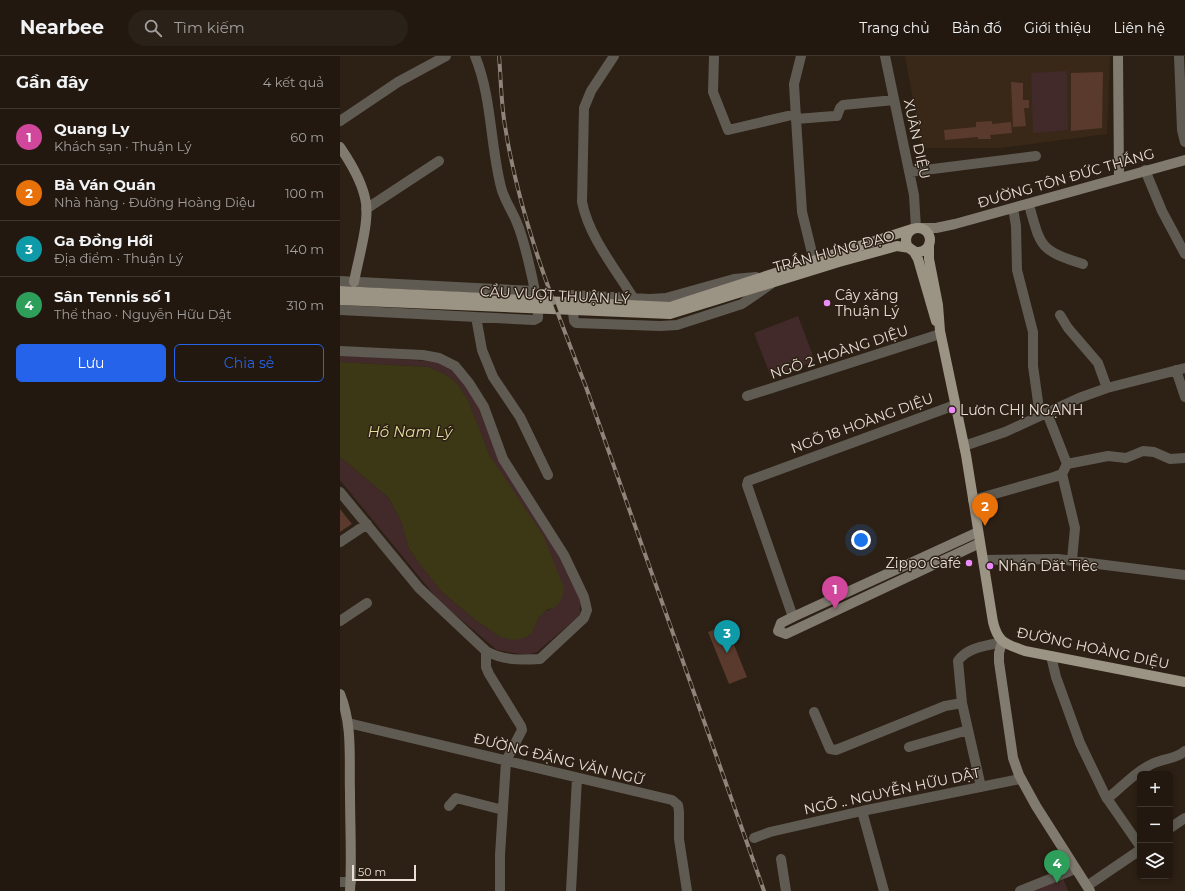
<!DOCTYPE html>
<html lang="vi">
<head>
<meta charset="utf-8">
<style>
	body { margin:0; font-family:Montserrat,sans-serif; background:#2a2118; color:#f1f3f6 }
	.controls { position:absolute; right:12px; bottom:12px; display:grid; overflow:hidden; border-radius:6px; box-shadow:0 2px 6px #0003 }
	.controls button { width:36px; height:36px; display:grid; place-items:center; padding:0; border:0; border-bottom:1px solid #3f372f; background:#22180f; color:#f1f3f6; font:20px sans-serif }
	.scale { position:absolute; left:12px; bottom:10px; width:64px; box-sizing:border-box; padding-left:4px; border:2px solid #e8dfd7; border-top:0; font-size:11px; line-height:14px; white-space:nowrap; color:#e8dfd7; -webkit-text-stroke:3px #2d2014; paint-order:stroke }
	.you { position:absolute; left:521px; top:484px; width:14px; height:14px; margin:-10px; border:3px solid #fff; border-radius:50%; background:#1a73e8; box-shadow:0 0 0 6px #1a73e833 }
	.badge { display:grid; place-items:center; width:26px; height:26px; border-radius:50%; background:#2563eb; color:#fff; font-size:13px; font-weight:700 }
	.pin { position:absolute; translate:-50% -33px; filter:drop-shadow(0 1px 2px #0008) }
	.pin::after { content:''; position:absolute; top:21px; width:14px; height:12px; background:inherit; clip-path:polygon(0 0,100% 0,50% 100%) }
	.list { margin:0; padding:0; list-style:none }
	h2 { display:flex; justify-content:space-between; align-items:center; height:52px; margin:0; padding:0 16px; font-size:17px }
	h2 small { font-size:13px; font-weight:400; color:#a2a09e }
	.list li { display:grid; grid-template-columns:26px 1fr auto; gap:12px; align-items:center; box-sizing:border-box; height:56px; padding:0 16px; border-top:1px solid #3f372f }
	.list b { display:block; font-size:15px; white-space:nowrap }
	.list p { margin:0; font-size:13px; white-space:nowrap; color:#a2a09e }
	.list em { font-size:13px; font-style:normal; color:#a2a09e }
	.actions { display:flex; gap:8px; padding:12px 16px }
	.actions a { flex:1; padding:9px 0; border:1px solid #2563eb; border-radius:6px; text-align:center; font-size:14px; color:#2563eb }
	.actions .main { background:#2563eb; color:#fff }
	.icon { flex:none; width:22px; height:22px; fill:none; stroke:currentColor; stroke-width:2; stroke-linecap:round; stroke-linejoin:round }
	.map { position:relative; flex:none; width:845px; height:835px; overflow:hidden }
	header { display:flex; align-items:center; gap:24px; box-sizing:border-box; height:56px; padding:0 20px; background:#22180f; border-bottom:1px solid #3f372f }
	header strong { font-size:19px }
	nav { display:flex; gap:22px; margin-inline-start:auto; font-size:14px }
	.search { width:280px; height:36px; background:#2a2118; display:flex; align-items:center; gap:10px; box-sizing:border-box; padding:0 14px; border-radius:22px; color:#a2a09e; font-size:15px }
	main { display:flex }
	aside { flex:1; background:#22180f }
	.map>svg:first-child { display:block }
</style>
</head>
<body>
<header>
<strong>Nearbee</strong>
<div class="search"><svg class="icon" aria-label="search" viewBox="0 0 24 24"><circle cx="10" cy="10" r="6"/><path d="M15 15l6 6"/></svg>Tìm kiếm</div>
<nav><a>Trang chủ</a><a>Bản đồ</a><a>Giới thiệu</a><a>Liên hệ</a></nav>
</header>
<main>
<aside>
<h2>Gần đây<small>4 kết quả</small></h2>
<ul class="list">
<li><span class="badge" style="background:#d1479c">1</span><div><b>Quang Ly</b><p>Khách sạn · Thuận Lý</p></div><em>60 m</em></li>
<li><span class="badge" style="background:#e8710a">2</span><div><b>Bà Ván Quán</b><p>Nhà hàng · Đường Hoàng Diệu</p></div><em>100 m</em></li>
<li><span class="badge" style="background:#0f9aa8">3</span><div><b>Ga Đồng Hới</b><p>Địa điểm · Thuận Lý</p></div><em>140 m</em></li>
<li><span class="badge" style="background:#2e9e5b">4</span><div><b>Sân Tennis số 1</b><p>Thể thao · Nguyễn Hữu Dật</p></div><em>310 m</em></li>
</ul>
<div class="actions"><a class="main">Lưu</a><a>Chia sẻ</a></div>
</aside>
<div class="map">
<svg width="845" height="835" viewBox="0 0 845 835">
	<rect width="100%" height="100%" fill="#2d2014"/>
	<path fill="#392818" d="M565 0H770L767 78 660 92H582Z"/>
	<path fill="#412a29" d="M727 15 728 74 693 77 691 17Z
		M458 260 475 305 431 321 414 277Z
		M0 299 100 306 110 310 130 333 216 490 240 543V559L197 596 186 599 157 594 99 545 0 424V401L48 441 61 465 69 493 101 535 134 563 160 581 194 572C196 562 204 554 214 552L186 454 165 426 150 400 128 344 117 327 105 318 88 311 0 306Z
		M723 822 728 835H687Z"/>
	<path fill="#3c3816" d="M0 306 88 311 105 318 117 327 128 344 150 400 204 481 224 532 222 542 218 548 214 552 208 553 199 561 191 578 184 582 174 584 160 581 134 563 101 535 83 512 69 493 61 465 48 441 0 401Z"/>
	<path fill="#5a3a2c" d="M763 16 762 72 731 75V17Z
		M671 26 683 27V44H689V52H684L686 70 673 71Z
		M652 65V68L671 66 672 77 650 79 651 83H638V81L605 84 604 74 636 71V66Z
		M0 453 12 468 0 476Z
		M386 569 407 621 389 628 368 576Z"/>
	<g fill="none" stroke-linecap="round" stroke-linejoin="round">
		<path stroke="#5f5b53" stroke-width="10" d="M274 0 251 35 244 52 242 146C249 181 275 212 294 243
			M374 0 373 36 388 74 456 58
			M461 0 454 28 456 63 462 156 474 205
			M545 0 574 139 576 172
			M839 0 842 74 845 86
			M456 63 494 60H497L500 52 503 49 554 44
			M0 65 58 26 106 0
			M805 114 822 155 845 198
			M569 116 696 100
			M689 149C701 191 699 194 743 208
			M673 152 676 170 677 214 693 276V310L700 360
			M26 153 99 105
			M416 221 394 223 326 242 310 243 231 239 234 265 236 267 320 270 337 269 402 248 431 228
			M0 225 194 235
			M0 254 194 264 198 262C199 245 184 183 177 167 172 154 164 144 161 131 150 88 152 41 135 0
			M720 259 728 272 758 307 767 332
			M136 261 142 294 153 321 180 361 208 419
			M0 295 83 299 99 302 115 310 129 327 144 351 163 403 224 499 244 541 247 554 244 562 200 603C181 604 164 605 146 595L79 532 0 436
			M836 314 845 341
			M407 340 600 278
			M707 357 727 408
			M624 390 665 376 739 342 767 332 845 312
			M722 418 735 472 732 504
			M633 444 714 421 722 418 727 408 768 400 786 402 803 395 814 396 830 403 845 402
			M0 486 27 468
			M643 504 718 503 845 519
			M453 561 407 429 408 425 615 349
			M0 565 27 547
			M146 595V611L149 618 181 670 182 674 166 705 160 799V835
			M711 600 716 621 740 687 766 741 800 790
			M474 656 490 693 496 694 605 650 622 647
			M8 667 332 744 338 749 339 756V783L347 835
			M569 691 628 674
			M641 731 622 647 618 605C627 591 647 590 662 586
			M767 743C782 731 796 715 814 707 825 702 836 703 845 695
			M109 750 116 742 163 754
			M522 755 544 835
			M830 772 845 762
			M414 782 430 776 522 755 680 723
			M441 803 446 835
			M0 826H11
			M747 830 800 794
			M231 835 237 722
			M680 835 735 813"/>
		<path stroke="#817a6f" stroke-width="10" d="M778 0 779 121
			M0 91C11 107 23 127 26 147 29 168 18 204 14 226
			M580 172H596L615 168 845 104
			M638 476 453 561 441 567 438 575 446 578 640 487
			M662 586 659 597V606L673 702 679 719 696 750 750 835
			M0 638C13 670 9 703 10 737 10 770 12 802 10 835"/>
		<path stroke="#9b9383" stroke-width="10" d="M566 184a12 12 0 1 1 24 0a12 12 0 1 1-24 0Z
			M589 188V203L598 249 600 275 626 399 653 566C658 587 666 588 685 595L845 626
			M573 194 578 203 596 265
			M0 235 330 251 572 173
			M0 244 330 258 499 206 557 190 570 192"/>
		<defs>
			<path id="rail" d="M159 0C161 23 161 47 165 70 179 160 213 246 246 331L424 835"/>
		</defs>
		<use href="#rail" stroke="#8f847a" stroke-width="4"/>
		<use href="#rail" stroke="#2d2014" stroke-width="2.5" stroke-dasharray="8" stroke-linecap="butt"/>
	</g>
	<g fill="#ec8cfa" stroke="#2d2014" stroke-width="1.5">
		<circle cx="487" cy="247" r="4"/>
		<circle cx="612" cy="354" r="4"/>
		<circle cx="629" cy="507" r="4"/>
		<circle cx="650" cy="510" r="4"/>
	</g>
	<g text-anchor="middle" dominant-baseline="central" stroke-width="3" stroke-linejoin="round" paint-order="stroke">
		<g font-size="14" fill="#e8dfd7" stroke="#2d2014">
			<text transform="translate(577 83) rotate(78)">XUÂN DIỆU</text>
			<text transform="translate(726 122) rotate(-16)">ĐƯỜNG TÔN ĐỨC THẮNG</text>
			<text transform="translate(494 195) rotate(-15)">TRẦN HƯNG ĐẠO</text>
			<text transform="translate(215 239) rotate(3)">CẦU VƯỢT THUẬN LÝ</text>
			<text transform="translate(499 296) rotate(-18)">NGÕ 2 HOÀNG DIỆU</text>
			<text transform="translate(522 367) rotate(-20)">NGÕ 18 HOÀNG DIỆU</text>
			<text transform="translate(753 592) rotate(12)">ĐƯỜNG HOÀNG DIỆU</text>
			<text transform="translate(219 703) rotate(14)">ĐƯỜNG ĐẶNG VĂN NGỮ</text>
			<text transform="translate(552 735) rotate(-12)">NGÕ .. NGUYỄN HỮU DẬT</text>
		</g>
		<g font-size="14" fill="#e8dfd7" stroke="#2d2014" text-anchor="start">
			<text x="495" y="239">Cây xăng<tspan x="495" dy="16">Thuận Lý</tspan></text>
			<text x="620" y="354">Lươn CHỊ NGẠNH</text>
			<text x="621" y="507" text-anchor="end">Zippo Café</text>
			<text x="658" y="510">Nhán Dăt Tiêc</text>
		</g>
		<g font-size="15" font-style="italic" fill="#e4dd9e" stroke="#2d2014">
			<text x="70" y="375">Hồ Nam Lý</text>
		</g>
	</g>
</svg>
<div class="controls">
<button>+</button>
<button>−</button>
<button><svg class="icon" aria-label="layers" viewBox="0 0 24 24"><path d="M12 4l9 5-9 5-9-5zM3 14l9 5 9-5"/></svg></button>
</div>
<div class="scale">50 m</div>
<div class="you"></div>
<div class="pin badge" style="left:495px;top:553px;background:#d1479c">1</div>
<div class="pin badge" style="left:645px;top:470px;background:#e8710a">2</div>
<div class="pin badge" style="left:387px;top:597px;background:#0f9aa8">3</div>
<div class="pin badge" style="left:717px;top:827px;background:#2e9e5b">4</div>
</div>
</main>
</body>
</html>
